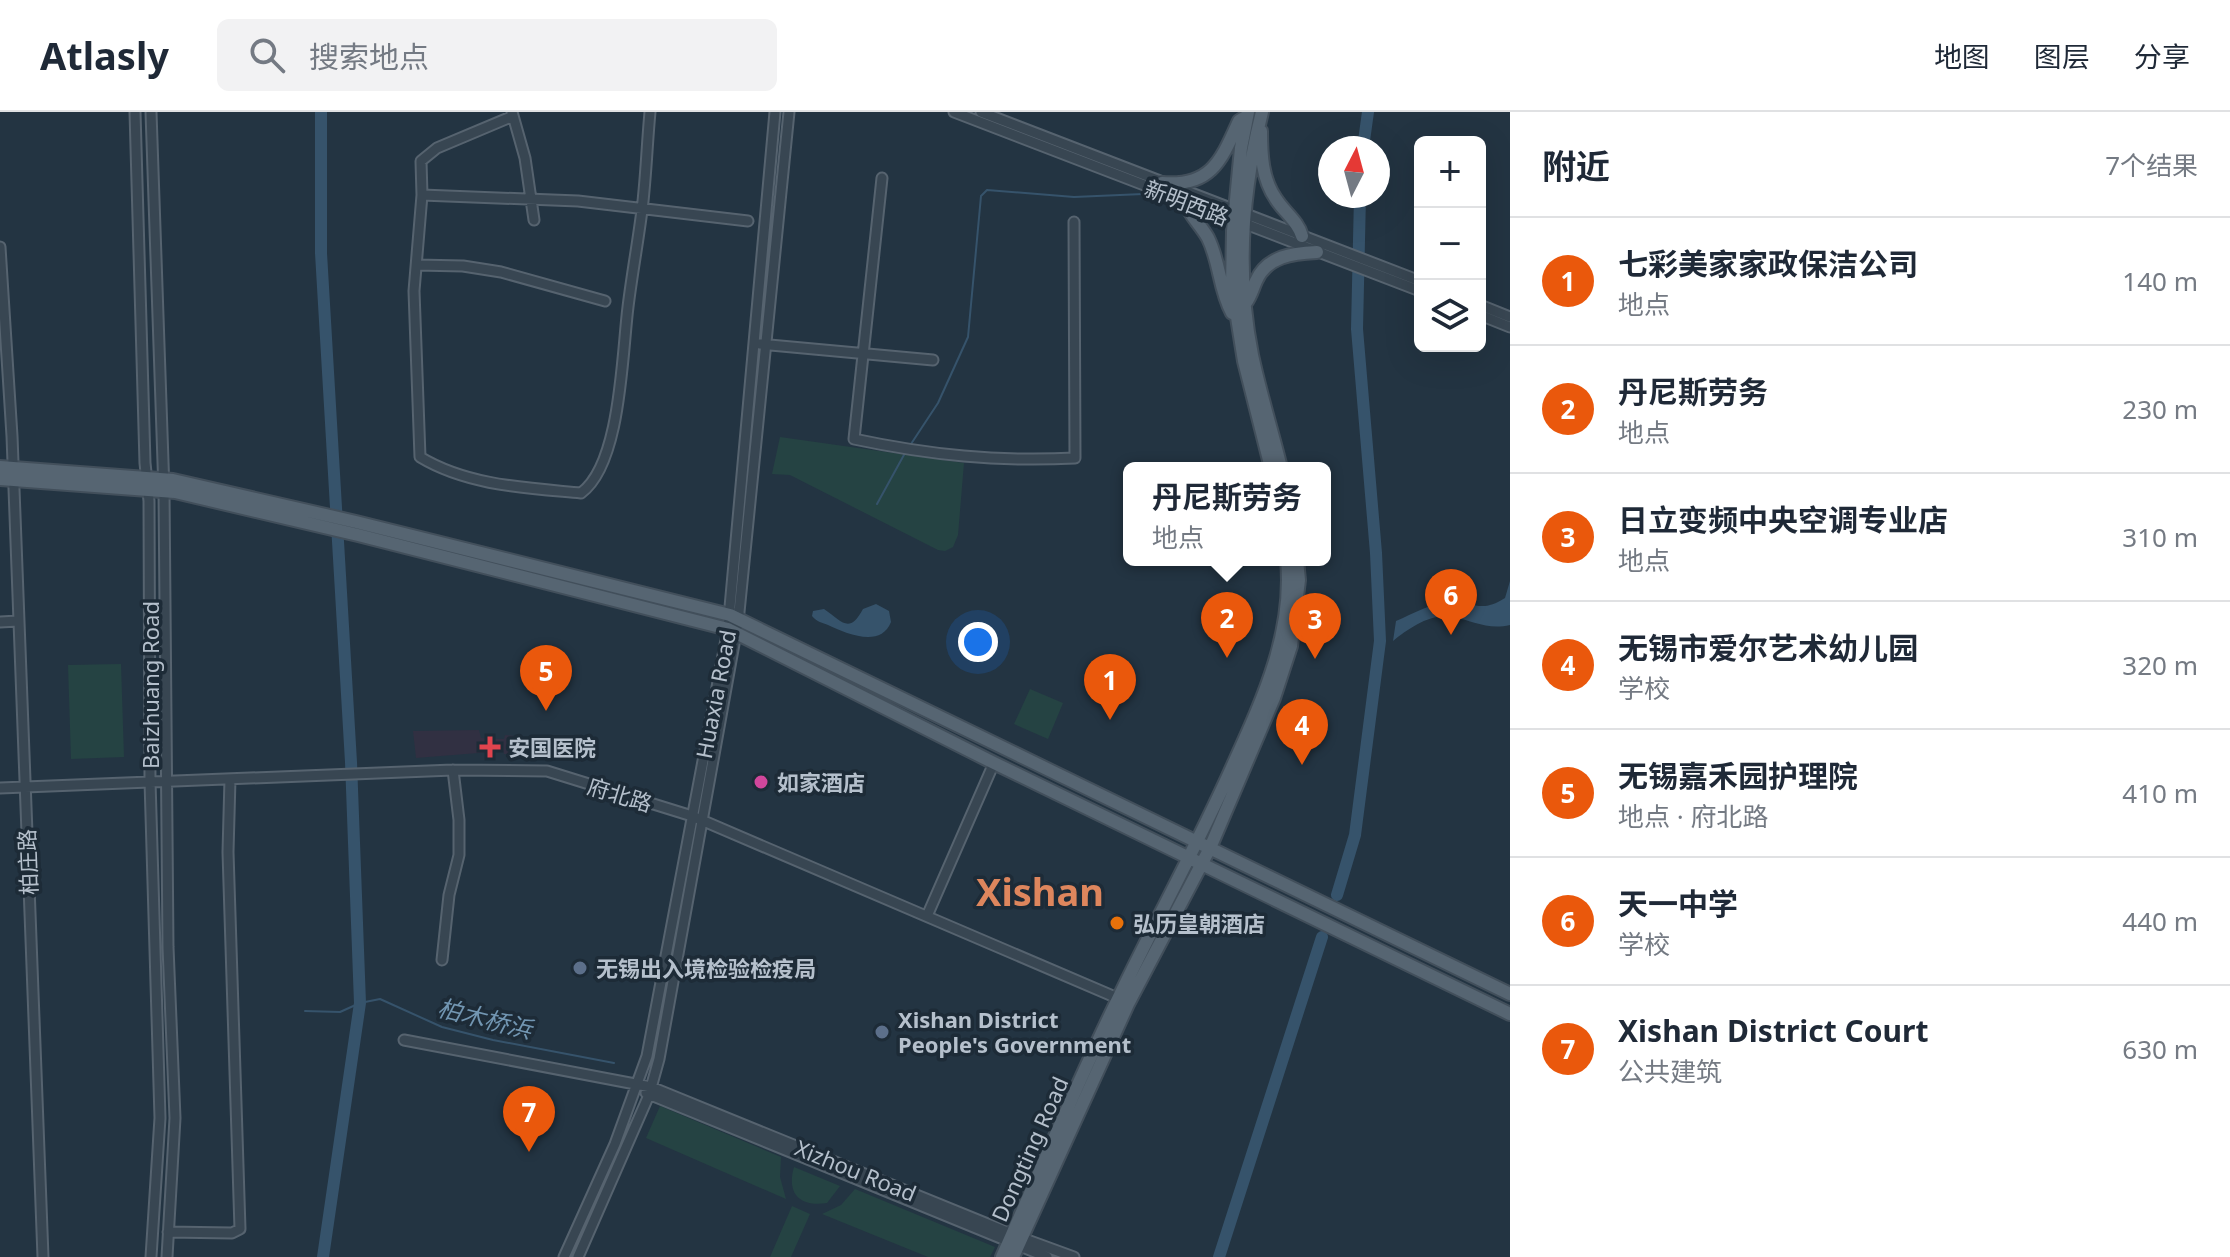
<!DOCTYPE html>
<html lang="zh">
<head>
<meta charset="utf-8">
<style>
	body { margin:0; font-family:"Noto Sans","Noto Sans SC",sans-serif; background:#f2f2f3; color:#1f2937 }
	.controls { position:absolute; right:24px; top:24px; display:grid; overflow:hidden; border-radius:12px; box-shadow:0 8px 32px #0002 }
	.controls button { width:72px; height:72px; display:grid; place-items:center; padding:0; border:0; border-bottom:2px solid #e0e1e3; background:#fff; color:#1f2937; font:40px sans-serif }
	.compass { position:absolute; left:1318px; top:24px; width:72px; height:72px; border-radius:50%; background:#fff; box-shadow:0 8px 32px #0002; rotate:6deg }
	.you { position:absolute; left:978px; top:530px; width:28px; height:28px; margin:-20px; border:6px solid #fff; border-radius:50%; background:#1a73e8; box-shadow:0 0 0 12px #1a73e833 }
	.badge { display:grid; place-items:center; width:52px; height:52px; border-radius:50%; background:#ea580c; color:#fff; font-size:26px; font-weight:700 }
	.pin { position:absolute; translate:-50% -66px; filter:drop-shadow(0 2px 4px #0008) }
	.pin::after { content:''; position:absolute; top:42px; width:28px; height:24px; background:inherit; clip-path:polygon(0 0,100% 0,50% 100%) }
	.popup { position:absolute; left:1123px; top:350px; width:208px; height:104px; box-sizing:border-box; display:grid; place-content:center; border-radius:12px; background:#fff; filter:drop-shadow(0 2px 6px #0005); font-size:26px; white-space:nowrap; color:#747a83 }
	.popup b { font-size:30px; color:#1f2937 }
	.popup::after { content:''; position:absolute; left:50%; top:100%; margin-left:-16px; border:16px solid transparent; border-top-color:#fff }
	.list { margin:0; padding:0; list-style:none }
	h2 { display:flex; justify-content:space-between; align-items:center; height:104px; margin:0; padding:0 32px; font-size:34px }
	h2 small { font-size:26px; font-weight:400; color:#747a83 }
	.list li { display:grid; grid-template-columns:52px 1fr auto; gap:24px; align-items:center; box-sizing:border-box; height:128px; padding:0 32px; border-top:2px solid #e0e1e3 }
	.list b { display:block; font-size:30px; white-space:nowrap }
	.list p { margin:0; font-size:26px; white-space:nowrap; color:#747a83 }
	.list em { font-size:26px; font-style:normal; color:#747a83 }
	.icon { flex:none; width:44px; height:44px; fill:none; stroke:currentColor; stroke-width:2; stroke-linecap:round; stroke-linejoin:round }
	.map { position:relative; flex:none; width:1510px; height:1145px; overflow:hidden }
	header { display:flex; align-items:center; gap:48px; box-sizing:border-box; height:112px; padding:0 40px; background:#fff; border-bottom:2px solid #e0e1e3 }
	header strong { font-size:38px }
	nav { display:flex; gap:44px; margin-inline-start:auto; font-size:28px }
	.search { width:560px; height:72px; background:#f2f2f3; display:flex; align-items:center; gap:20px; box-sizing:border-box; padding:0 28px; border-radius:12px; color:#747a83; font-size:30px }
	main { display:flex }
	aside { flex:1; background:#fff }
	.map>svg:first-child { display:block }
</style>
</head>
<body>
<header>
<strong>Atlasly</strong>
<div class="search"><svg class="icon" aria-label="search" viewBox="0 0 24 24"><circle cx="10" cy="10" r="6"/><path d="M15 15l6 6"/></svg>搜索地点</div>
<nav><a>地图</a><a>图层</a><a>分享</a></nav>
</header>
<main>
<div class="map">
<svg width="1510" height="1145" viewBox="0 0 1510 1145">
	<rect width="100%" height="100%" fill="#233442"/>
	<path fill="#313042" d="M479 618 481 626 504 627 505 623 565 630 562 648 504 642 503 639 416 646 413 619Z"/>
	<path fill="#254343" d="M780 325 964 351 958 423 953 435 945 439 938 438 790 363 772 362Z
		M121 552 124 645 71 647 68 553Z
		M1030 577 1063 591 1048 627 1014 612Z
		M660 994 781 1045 780 1065 786 1087 646 1026Z
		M794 1055 840 1074 827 1091C801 1095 786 1083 794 1055Z
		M855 1077 995 1135 990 1145H928L822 1102 841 1093Z
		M792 1094 810 1102 791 1145H770Z"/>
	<path fill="#36536b" d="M1510 469V513C1487 518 1474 509 1453 505 1432 500 1408 517 1393 529L1396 509C1413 502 1432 490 1450 490 1473 489 1481 502 1505 486Z
		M876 492 889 499 891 510C881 536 847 522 828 513 821 510 817 510 812 504L813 499 824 497C842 509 849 523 863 497Z"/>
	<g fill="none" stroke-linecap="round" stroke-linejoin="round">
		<path stroke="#36536b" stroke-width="2" d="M909 335 938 291 968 225 981 84 987 78 1074 85 1143 82
			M877 392 905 341
			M305 899 340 900 360 891 380 887 442 915 493 928 614 951"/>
		<path stroke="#36536b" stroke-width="12" d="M321 0V141L351 650 360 891 323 1145
			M1363 36 1368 0
			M1337 783 1355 723 1380 529 1376 441 1357 217 1360 84
			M1219 1145 1322 825"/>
		<defs>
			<path id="minor" d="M135 0 145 351 149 389 150 669 160 1006 151 1145
				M151 0 164 379 168 835 175 1006 167 1145
				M512 0 525 46 534 108
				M650 0C647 32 646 66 642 98 638 130 632 162 628 195 622 242 621 352 581 381 528 376 468 374 420 345L414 179 422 83 578 89 748 109
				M954 0 1420 179
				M981 0 1420 169
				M882 66 854 327C929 343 998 350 1075 346L1074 110
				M422 83 421 49 437 36 513 4
				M0 135 12 324 43 1145
				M417 153 463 154 501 160 605 189
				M1480 193 1510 205
				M1480 203 1510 215
				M760 232 933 248
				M0 510 18 509
				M0 676 453 658 547 659 692 704 1122 888
				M927 804 994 651
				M442 848 449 783 459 743V708L453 658
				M404 928 651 975 1022 1126 1074 1145
				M646 981 1047 1145
				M168 1120 232 1121 240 1117 228 740 230 667
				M564 1145 615 1032 647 944 728 517 775 0
				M578 1145 649 983 659 947 738 510 789 0"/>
			<path id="major" d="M1248 0 1241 36 1233 119 1232 174 1244 249 1271 356
				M1262 0C1242 79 1236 163 1252 243 1260 281 1272 319 1281 356
				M1261 19C1261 43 1262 67 1276 87 1284 100 1298 109 1302 124
				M1162 71C1211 75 1221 49 1239 9L1244 6
				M1184 88C1189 103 1200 112 1208 126 1220 150 1219 177 1232 201
				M1245 192C1251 184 1252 178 1256 169 1267 144 1293 141 1317 140
				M0 355 173 368 356 410 730 503 1510 882
				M0 367 175 380 358 423 728 517 994 651 1510 902
				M1002 1145C1041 1058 1077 970 1119 885 1157 806 1199 730 1234 651 1263 587 1294 520 1287 448
				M1013 1145 1128 892 1210 736 1274 586 1291 534 1299 468 1297 448"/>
		</defs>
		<use href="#minor" stroke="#56636f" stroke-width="13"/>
		<use href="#major" stroke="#424f5b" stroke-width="16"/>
		<use href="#minor" stroke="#384652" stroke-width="9"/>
		<use href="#major" stroke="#566572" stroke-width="12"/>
	</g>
	<path fill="#e0444e" stroke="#1d2b37" stroke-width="3" d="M486 623h8v8h8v8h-8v8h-8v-8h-8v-8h8z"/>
	<circle fill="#d1479c" stroke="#1d2b37" stroke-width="3" cx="761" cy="670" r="8"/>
	<circle fill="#e8710a" stroke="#1d2b37" stroke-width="3" cx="1117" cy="811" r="8"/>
	<g fill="#5c6f8a" stroke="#1d2b37" stroke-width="3">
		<circle cx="580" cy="856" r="8"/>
		<circle cx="882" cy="920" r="8"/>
	</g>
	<g text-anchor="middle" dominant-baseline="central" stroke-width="7" stroke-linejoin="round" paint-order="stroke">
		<g font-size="22" fill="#b5c0cc" stroke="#1d2b37">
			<text transform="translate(1187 90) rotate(21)">新明西路</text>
			<text transform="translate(150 573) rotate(-90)">Baizhuang Road</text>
			<text transform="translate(715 582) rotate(-79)">Huaxia Road</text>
			<text transform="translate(620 682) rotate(17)">府北路</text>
			<text transform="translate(27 750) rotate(-92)">柏庄路</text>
			<text transform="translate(1029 1037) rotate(-66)">Dongting Road</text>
			<text transform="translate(856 1058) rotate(22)">Xizhou Road</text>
		</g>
		<g font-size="22" font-weight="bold" fill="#b5c0cc" stroke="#1d2b37" text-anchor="start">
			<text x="508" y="635">安国医院</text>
			<text x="777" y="670">如家酒店</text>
			<text x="1133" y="811">弘历皇朝酒店</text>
			<text x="596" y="856">无锡出入境检验检疫局</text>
			<text x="898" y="907">Xishan District<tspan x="898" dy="25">People's Government</tspan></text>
		</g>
		<g font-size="24" font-style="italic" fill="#7296b2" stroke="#1d2b37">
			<text transform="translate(485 906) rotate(14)">柏木桥浜</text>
		</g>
		<g font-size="38" font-weight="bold" fill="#de865d" stroke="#1d2b37">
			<text x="1040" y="779">Xishan</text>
		</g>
	</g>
</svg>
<div class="controls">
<button>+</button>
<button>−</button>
<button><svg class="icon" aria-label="layers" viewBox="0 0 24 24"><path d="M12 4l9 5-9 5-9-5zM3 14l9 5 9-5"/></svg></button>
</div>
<svg class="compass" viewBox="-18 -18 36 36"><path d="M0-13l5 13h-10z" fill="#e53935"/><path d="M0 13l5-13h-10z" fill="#747a83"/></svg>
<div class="you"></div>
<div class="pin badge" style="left:1110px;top:608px">1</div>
<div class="pin badge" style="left:1227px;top:546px">2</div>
<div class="popup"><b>丹尼斯劳务</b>地点</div>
<div class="pin badge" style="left:1315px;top:547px">3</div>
<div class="pin badge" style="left:1302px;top:653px">4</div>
<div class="pin badge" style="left:546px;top:599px">5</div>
<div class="pin badge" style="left:1451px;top:523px">6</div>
<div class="pin badge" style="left:529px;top:1040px">7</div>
</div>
<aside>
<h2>附近<small>7个结果</small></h2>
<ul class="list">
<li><span class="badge">1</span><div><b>七彩美家家政保洁公司</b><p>地点</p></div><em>140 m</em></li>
<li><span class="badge">2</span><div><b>丹尼斯劳务</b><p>地点</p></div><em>230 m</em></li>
<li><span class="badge">3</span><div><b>日立变频中央空调专业店</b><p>地点</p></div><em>310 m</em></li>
<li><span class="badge">4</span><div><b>无锡市爱尔艺术幼儿园</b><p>学校</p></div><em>320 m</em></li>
<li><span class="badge">5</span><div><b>无锡嘉禾园护理院</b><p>地点 · 府北路</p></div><em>410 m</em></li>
<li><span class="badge">6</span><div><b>天一中学</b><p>学校</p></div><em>440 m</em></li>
<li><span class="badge">7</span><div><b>Xishan District Court</b><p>公共建筑</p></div><em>630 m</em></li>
</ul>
</aside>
</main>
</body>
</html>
